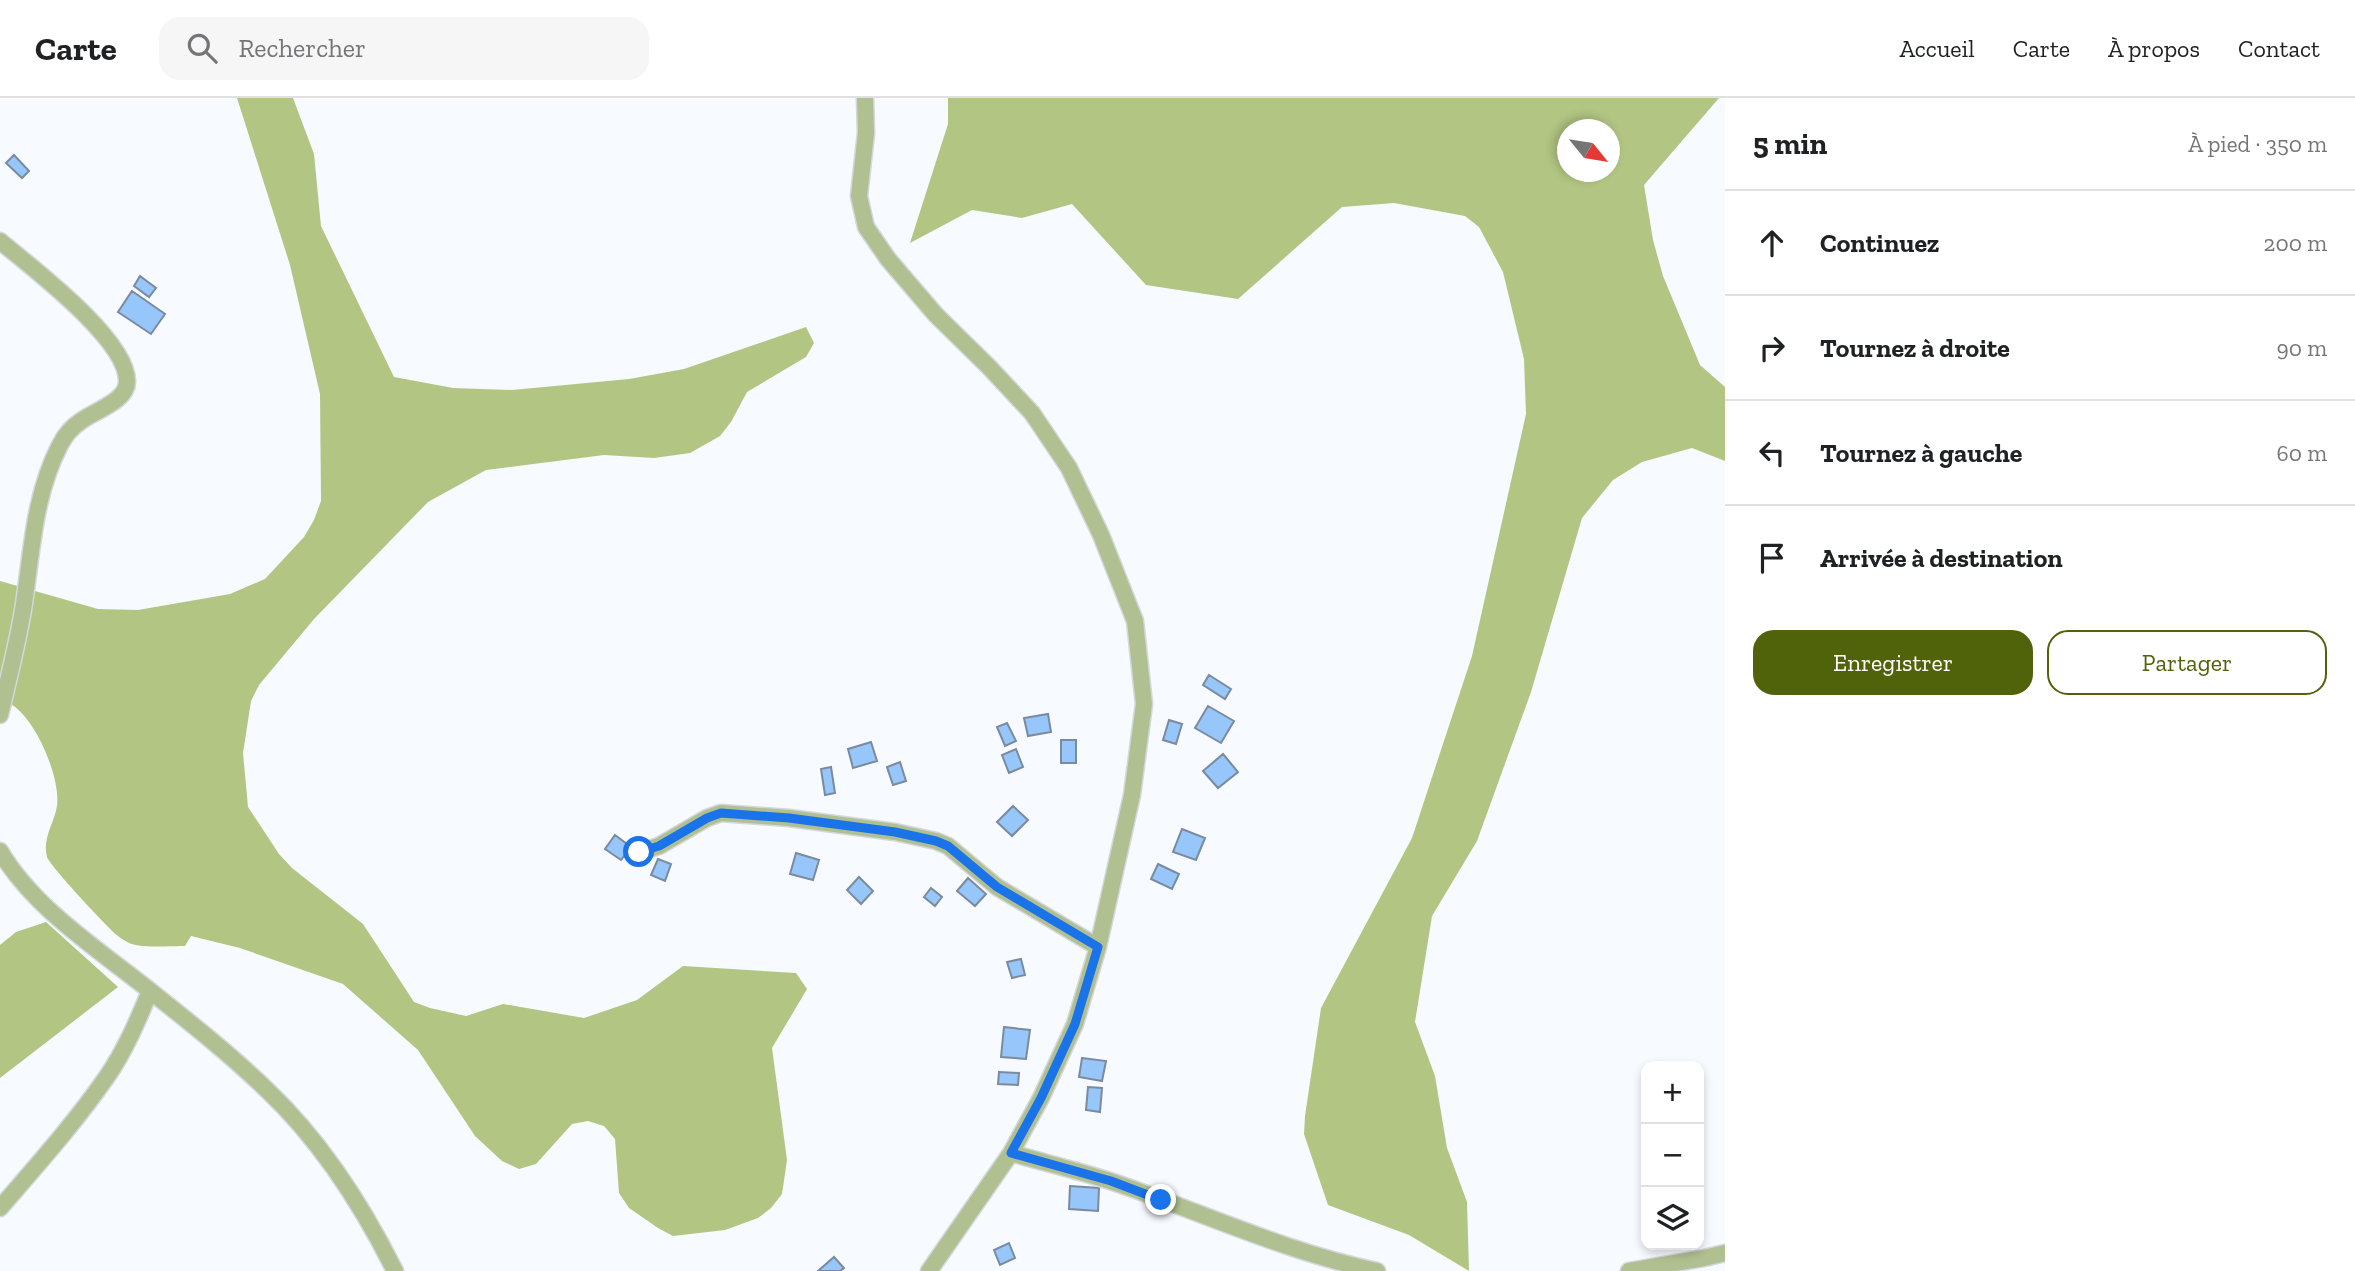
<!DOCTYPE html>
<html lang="fr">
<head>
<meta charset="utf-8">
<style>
	body { margin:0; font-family:"Zilla Slab",serif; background:#f6f6f6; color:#202124 }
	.controls { position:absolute; right:21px; bottom:21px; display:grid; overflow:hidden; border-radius:14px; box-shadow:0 4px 10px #0003 }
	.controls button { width:63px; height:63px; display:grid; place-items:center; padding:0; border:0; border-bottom:2px solid #e0e0e0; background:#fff; color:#202124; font:35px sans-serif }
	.compass { position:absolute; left:1557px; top:21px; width:63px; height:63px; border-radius:50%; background:#fff; box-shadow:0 4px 10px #0003; rotate:120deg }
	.stop { position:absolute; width:21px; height:21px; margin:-16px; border:5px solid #1a73e8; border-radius:50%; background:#fff }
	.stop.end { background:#1a73e8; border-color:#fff; box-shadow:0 2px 7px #0008 }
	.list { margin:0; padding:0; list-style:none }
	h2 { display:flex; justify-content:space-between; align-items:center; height:91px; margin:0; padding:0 28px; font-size:30px }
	h2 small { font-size:23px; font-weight:400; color:#757577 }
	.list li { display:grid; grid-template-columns:46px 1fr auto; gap:21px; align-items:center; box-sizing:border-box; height:105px; padding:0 28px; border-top:2px solid #e0e0e0 }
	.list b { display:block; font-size:26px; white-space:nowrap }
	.list em { font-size:23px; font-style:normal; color:#757577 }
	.actions { display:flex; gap:14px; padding:21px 28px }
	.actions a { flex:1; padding:16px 0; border:2px solid #50620a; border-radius:21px; text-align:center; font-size:24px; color:#50620a }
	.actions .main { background:#50620a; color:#fff }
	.icon { flex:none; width:38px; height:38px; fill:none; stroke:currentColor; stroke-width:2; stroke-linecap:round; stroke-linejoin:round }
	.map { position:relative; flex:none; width:1725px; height:1173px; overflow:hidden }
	header { display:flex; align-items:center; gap:42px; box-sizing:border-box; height:98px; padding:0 35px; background:#fff; border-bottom:2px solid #e0e0e0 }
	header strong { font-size:33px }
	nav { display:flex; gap:38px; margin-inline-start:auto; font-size:24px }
	.search { width:490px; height:63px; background:#f6f6f6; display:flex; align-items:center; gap:18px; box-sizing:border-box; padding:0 24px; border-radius:21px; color:#757577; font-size:26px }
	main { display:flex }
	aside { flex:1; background:#fff }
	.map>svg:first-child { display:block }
</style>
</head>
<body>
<header>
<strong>Carte</strong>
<div class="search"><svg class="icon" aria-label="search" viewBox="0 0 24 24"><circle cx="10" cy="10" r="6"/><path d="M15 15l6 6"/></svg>Rechercher</div>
<nav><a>Accueil</a><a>Carte</a><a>À propos</a><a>Contact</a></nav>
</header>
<main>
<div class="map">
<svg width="1725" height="1173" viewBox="0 0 1725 1173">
	<rect width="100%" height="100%" fill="#f7faff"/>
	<path fill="#b2c583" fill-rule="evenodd" d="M237 0H293L314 56 321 128 394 279 453 290 512 292 629 281 684 271 806 229 814 245 806 259 747 294 731 324 720 338 690 355 654 360 604 357 486 372 428 404 314 521 259 587 251 603 243 655 248 709 279 756 292 770 363 826 414 904 430 910 466 918 503 906 584 920 637 902 683 868 796 875 807 891 772 950 787 1062 782 1096 771 1110 758 1120 725 1132 673 1138 658 1130 629 1110 619 1095 615 1041 604 1028 588 1023 572 1026 536 1066 519 1071 502 1063 475 1038 418 952 343 886 240 850 191 838 185 848C171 848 145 850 132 846 128 845 122 841 118 838 108 830 49 767 47 759 42 740 54 726 57 708 61 678 32 608 0 601V483L98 511 138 512 230 496 265 481 304 439 314 422 321 403 320 296 290 167Z
		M948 0H1719L1644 87 1653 142 1663 178 1700 267 1725 289V363L1692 350 1642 364 1613 382 1582 420 1531 594 1477 743 1432 818 1415 924 1435 978 1447 1050 1467 1104 1469 1173 1409 1137 1328 1107 1304 1036 1305 1018 1321 910 1412 740 1472 558 1526 316 1524 261 1503 174 1479 129 1465 118 1394 105 1342 109 1238 201 1146 187 1072 106 1022 120 972 112 910 145 948 26ZM1568 32H1610V74H1568Z
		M46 824 118 889 0 980V847L16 834Z"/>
	<path fill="#97c6fb" stroke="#7a8b9e" stroke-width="2" d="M14 57 29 73 22 80 6 65Z
		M140 178 156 190 149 199 134 188Z
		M132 193 165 216 151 236 118 214Z
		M1209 577 1231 591 1225 601 1203 587Z
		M1208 608 1234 623 1221 645 1195 630Z
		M1048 616 1051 634 1028 638 1024 620Z
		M1169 622 1182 626 1176 646 1163 642Z
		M1007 625 1016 643 1005 648 997 629Z
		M1061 642H1076V665H1061Z
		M871 644 877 663 853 670 848 651Z
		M1016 651 1023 669 1009 675 1002 657Z
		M1223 656 1238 674 1218 690 1203 673Z
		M900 664 906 683 893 687 887 669Z
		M831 669 835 695 825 697 821 671Z
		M1013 708 1028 722 1012 738 997 724Z
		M1182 731 1205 740 1196 762 1173 754Z
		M615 737 631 749 621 762 605 751Z
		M796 755 819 762 813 782 790 776Z
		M658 761 671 766 665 783 651 777Z
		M1158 766 1179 776 1172 791 1151 781Z
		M859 779 873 793 861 806 847 792Z
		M968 780 986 796 975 808 957 793Z
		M931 790 942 799 935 808 924 799Z
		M1021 861 1025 877 1012 880 1007 864Z
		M1004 929 1030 932 1026 961 1001 959Z
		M1082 960 1106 963 1102 983 1079 979Z
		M999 974 1019 975 1018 987 998 986Z
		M1088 989 1102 990 1100 1014 1086 1012Z
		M1070 1088 1099 1090 1098 1113 1069 1111Z
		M1009 1145 1015 1160 1000 1167 994 1152Z
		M834 1159 844 1170 840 1173H818Z"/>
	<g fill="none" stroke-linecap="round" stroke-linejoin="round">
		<defs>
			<path id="minor" d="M865 0 866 35 859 98 866 129 888 161 936 217 989 269 1032 315 1069 370 1101 437 1135 523 1144 606 1132 697 1098 849 1075 926 1041 1000 1011 1055 929 1173
				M0 143C31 169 127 241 127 283 128 303 94 313 81 323 72 329 65 337 60 347 33 399 32 456 23 512 17 548 8 582 0 617
				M0 753C35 812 101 853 154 896 193 927 232 958 267 992 321 1043 362 1107 395 1173
				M639 754 659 748 707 720 721 715 789 720 895 734 936 743 948 748 997 789 1098 849
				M1011 1055C1045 1065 1080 1073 1113 1084 1201 1114 1286 1154 1377 1173
				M0 1110C37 1067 74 1026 106 980 125 953 138 922 150 893
				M1629 1173 1704 1160 1725 1155"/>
		</defs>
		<use href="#minor" stroke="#d4d7dd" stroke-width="19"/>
		<use href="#minor" stroke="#b1c090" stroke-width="16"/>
	</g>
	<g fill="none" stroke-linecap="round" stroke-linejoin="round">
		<path stroke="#1a73e8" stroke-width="9" d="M639 754 659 748 707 720 721 715 789 720 895 734 936 743 948 748 997 789 1098 849 1075 926 1041 1000 1011 1055 1111 1083 1161 1102"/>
	</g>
</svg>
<div class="controls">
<button>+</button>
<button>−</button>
<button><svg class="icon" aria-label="layers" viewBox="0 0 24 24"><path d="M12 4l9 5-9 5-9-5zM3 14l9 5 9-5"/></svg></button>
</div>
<svg class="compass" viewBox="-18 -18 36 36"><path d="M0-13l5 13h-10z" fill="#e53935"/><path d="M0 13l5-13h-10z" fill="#757577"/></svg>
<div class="stop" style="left:639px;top:754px"></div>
<div class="stop end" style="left:1161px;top:1102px"></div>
</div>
<aside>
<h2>5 min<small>À pied · 350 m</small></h2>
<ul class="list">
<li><svg class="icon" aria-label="ahead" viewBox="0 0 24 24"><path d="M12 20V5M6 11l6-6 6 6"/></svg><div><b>Continuez</b></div><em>200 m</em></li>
<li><svg class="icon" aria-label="right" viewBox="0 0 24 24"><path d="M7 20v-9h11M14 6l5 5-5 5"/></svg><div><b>Tournez à droite</b></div><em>90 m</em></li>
<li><svg class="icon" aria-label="left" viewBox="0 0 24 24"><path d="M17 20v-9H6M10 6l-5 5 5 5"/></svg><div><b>Tournez à gauche</b></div><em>60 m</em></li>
<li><svg class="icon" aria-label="arrive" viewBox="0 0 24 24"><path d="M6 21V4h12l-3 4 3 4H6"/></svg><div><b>Arrivée à destination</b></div></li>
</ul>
<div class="actions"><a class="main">Enregistrer</a><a>Partager</a></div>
</aside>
</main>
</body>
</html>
